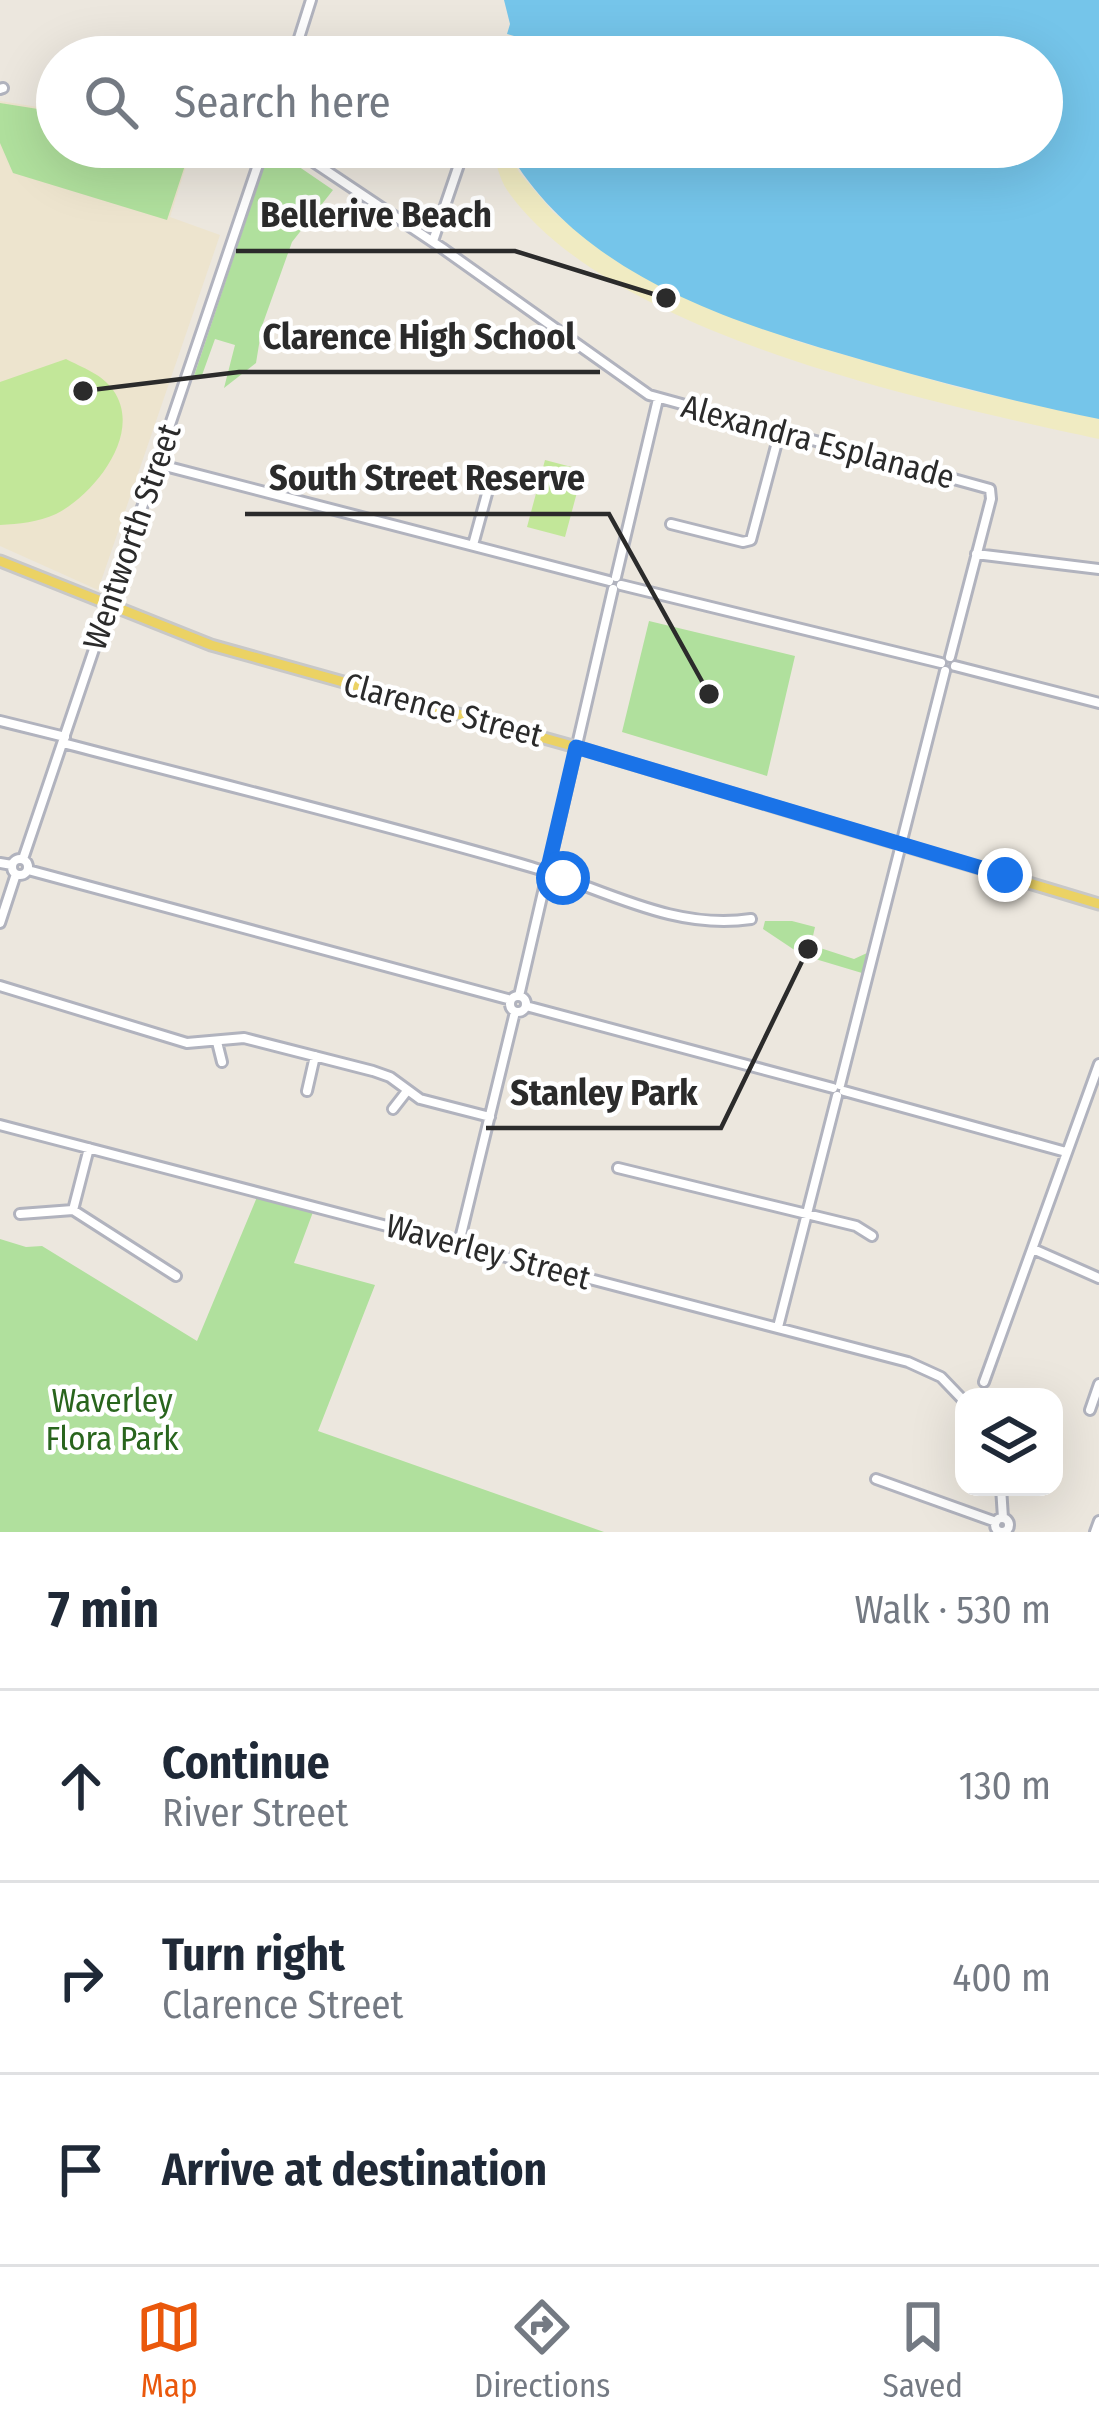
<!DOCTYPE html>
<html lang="en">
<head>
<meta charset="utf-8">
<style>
	body { margin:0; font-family:"Fira Sans Condensed",sans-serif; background:#f2f2f3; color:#1f2937 }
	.controls { position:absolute; right:36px; bottom:36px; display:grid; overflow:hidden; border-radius:24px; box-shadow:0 12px 48px #0002 }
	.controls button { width:108px; height:108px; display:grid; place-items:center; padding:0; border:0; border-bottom:3px solid #e0e1e3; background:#fff; color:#1f2937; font:60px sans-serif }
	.stop { position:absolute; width:36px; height:36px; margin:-27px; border:9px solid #1a73e8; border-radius:50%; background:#fff }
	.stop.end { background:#1a73e8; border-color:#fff; box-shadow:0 3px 12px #0008 }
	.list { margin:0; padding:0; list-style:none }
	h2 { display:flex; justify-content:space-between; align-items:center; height:156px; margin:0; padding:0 48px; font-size:51px }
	h2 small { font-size:39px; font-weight:400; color:#747a83 }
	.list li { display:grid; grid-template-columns:78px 1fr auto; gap:36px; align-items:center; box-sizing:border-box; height:192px; padding:0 48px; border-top:3px solid #e0e1e3 }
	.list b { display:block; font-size:45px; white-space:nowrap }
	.list p { margin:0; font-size:39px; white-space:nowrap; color:#747a83 }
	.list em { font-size:39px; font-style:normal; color:#747a83 }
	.icon { flex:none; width:66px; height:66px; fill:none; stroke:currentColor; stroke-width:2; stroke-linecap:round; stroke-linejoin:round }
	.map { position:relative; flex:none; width:1099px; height:1532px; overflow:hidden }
	.search { position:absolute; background:#fff; box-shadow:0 12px 48px #0002; left:36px; right:36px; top:36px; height:132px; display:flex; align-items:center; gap:30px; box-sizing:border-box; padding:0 42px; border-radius:66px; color:#747a83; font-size:45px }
	.sheet { height:732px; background:#fff }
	nav { display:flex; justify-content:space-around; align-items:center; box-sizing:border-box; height:168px; border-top:3px solid #e0e1e3; background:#fff; font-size:33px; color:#747a83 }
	nav a { display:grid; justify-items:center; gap:6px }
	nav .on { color:#ea580c }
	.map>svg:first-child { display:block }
</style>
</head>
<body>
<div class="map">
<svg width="1099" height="1532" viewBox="0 0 1099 1532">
	<rect width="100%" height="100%" fill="#ece7de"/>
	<path fill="#ede4ce" d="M0 101 57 110V147H192L170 217 220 235 98 590 0 546Z"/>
	<path fill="#b0e09d" d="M0 103 57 112V147H191L167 220 13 173 0 143Z
		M273 149 333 190 292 242 262 326 256 363 224 388 235 345 215 339 201 378 194 376 268 154Z
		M649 621 795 656 767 776 622 732Z
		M765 921H792L815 927 811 945 854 959 867 953 862 973 802 955 763 929Z
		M257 1197 313 1212 294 1263 375 1285 318 1431 604 1532H0V1239L26 1247 42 1246 197 1341Z"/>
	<path fill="#f0ebc2" d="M491 147H506L519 172 553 212 619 263 796 341 960 388 1099 419V439C933 403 608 335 507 190 499 178 496 161 491 147Z"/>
	<path fill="#c2e799" d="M66 359C83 368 102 374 113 390 144 433 94 495 56 514 38 522 19 524 0 525V382Z
		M545 460 583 470 565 537 527 527Z"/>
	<path fill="#75c5ea" d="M504 0H1099V419C1024 404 950 385 876 364 740 325 580 279 506 147H1042V57H499L505 45 516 43 514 36 507 34 510 24Z"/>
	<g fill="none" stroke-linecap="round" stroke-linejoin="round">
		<defs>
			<path id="minor" d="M293 57 311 0
				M0 89 3 88
				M291 147 442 248 649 395 990 489 991 499 950 657
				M433 241 465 147
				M157 464 609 581
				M671 524 743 542 751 540 780 431
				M473 545 491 479
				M976 554 1099 569
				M616 577 658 399
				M621 585 941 663
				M955 666 1099 703
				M0 721 65 737
				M63 743C219 784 376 822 531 867 604 889 674 931 751 919
				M12 867a8 8 0 1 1 16 0a8 8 0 1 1-16 0Z
				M23 859 264 147
				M0 863 12 865
				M28 870 511 1000
				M0 923 16 874
				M0 986 187 1043 244 1038 373 1071 390 1077 420 1099 490 1117
				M510 1004a8 8 0 1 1 16 0a8 8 0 1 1-16 0Z
				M519 996 613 589
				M526 1006 833 1088
				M217 1042 222 1062
				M840 1085 945 671
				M307 1091 315 1056
				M844 1091 1066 1152
				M393 1109 407 1091
				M0 1125 908 1362 941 1377 964 1401
				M89 1148 73 1210 176 1276
				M618 1168 856 1226 872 1236
				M20 1214 73 1210
				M459 1243 515 1012
				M1033 1249 1099 1278
				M778 1327 837 1096
				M984 1382 1099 1064
				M1090 1410 1099 1384
				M876 1479 996 1522
				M1001 1487 1003 1518
				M995 1525a7 7 0 1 1 14 0a7 7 0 1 1-14 0Z
				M1095 1532 1099 1521"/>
			<path id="major" d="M0 561 211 645 576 747 1099 904"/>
		</defs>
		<use href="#minor" stroke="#b1b3be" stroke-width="14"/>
		<use href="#major" stroke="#c8c8c8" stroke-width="15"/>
		<use href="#minor" stroke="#fff" stroke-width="8"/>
		<use href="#major" stroke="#ebd264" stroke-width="9"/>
	</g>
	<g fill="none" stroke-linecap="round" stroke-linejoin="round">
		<path stroke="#1a73e8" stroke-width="15" d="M563 878 547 872 576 747 1005 875"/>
	</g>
	<g text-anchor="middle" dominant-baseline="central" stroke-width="9" stroke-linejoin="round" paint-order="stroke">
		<g font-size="33" fill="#2b2b2b" stroke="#fff">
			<text transform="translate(818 442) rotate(15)">Alexandra Esplanade</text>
			<text transform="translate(132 537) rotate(-71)">Wentworth Street</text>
			<text transform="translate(443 710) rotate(15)">Clarence Street</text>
			<text transform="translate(488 1252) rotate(15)">Waverley Street</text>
		</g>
		<g font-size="33" fill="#29651d" stroke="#fff">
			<text x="112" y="1401">Waverley<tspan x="112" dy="38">Flora Park</tspan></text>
		</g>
	</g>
	<path fill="none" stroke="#2b2b2b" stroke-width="4.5" d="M666 298L515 251H236M83 391L239 372H600M709 694L609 514H245M808 949L721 1128H486"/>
	<g fill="#2b2b2b" stroke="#fff" stroke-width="4.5">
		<circle cx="666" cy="298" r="12"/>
		<circle cx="83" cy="391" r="12"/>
		<circle cx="709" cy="694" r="12"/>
		<circle cx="808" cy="949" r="12"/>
	</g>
	<g font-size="36" text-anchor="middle" font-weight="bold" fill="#2b2b2b" stroke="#fff" stroke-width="9" stroke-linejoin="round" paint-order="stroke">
		<text x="376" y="227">Bellerive Beach</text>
		<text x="419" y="349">Clarence High School</text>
		<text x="427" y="490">South Street Reserve</text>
		<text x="604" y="1105">Stanley Park</text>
	</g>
</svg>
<div class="controls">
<button><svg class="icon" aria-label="layers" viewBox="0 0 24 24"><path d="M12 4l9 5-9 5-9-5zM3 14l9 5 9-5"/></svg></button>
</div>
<div class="stop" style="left:563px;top:878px"></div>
<div class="stop end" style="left:1005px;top:875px"></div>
<div class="search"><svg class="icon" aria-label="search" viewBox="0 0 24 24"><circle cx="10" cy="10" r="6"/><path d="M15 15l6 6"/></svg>Search here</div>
</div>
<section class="sheet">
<h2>7 min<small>Walk · 530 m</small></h2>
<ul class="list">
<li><svg class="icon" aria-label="ahead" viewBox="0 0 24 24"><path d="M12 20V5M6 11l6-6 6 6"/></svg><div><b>Continue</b><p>River Street</p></div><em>130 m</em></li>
<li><svg class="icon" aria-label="right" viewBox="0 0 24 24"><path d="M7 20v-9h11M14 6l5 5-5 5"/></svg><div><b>Turn right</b><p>Clarence Street</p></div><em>400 m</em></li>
<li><svg class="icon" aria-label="arrive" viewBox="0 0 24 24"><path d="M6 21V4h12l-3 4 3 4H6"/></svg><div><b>Arrive at destination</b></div></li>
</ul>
</section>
<nav>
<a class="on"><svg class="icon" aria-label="map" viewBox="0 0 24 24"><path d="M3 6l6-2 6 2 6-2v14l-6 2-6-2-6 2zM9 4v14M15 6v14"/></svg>Map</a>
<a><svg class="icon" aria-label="directions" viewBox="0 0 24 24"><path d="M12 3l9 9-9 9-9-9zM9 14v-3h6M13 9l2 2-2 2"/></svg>Directions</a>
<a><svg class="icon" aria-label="saved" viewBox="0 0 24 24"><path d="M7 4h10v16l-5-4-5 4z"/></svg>Saved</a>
</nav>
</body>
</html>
